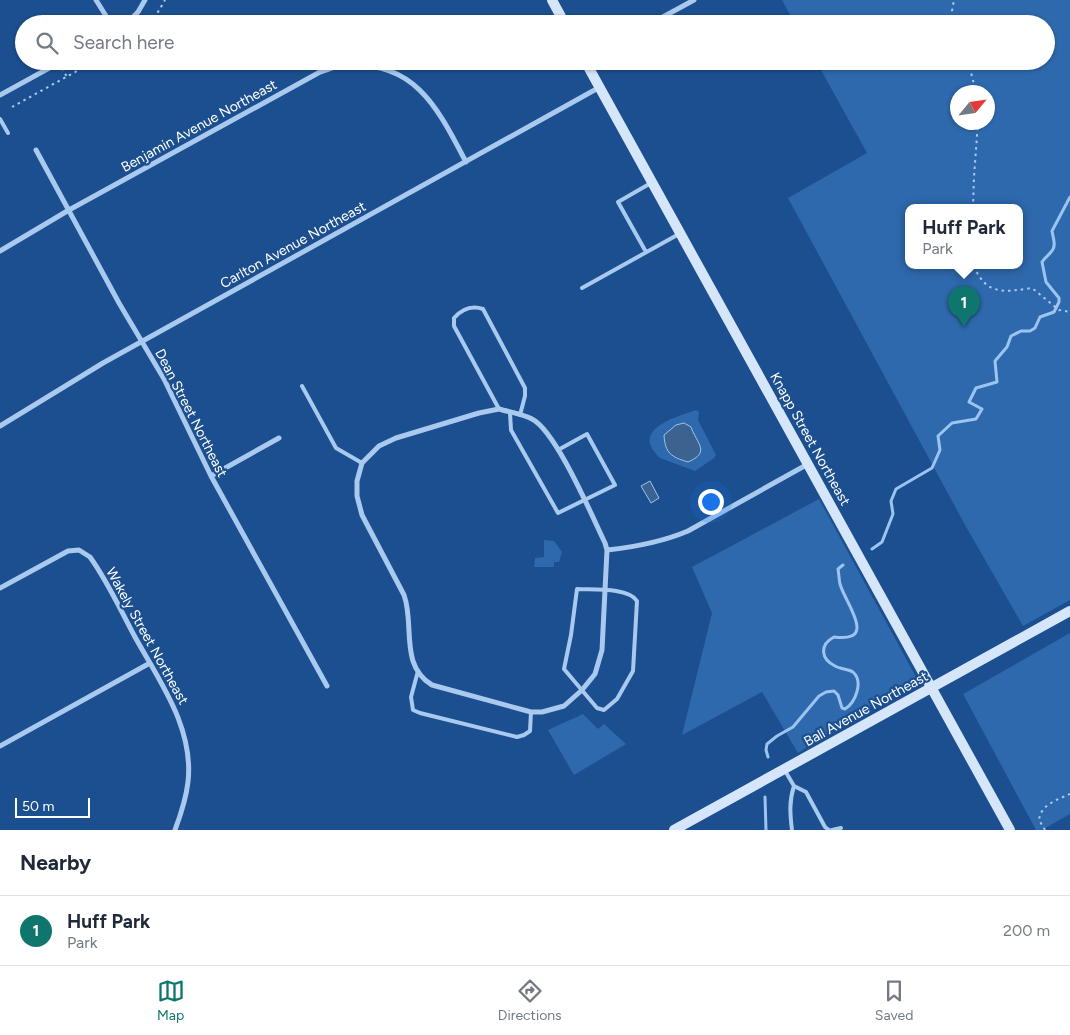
<!DOCTYPE html>
<html lang="en">
<head>
<meta charset="utf-8">
<style>
	body { margin:0; font-family:Figtree,sans-serif; background:#f6f6f7; color:#1f2937 }
	.compass { position:absolute; left:950px; top:85px; width:45px; height:45px; border-radius:50%; background:#fff; box-shadow:0 1px 4px #0004; rotate:61deg }
	.scale { position:absolute; left:15px; bottom:12px; width:75px; box-sizing:border-box; padding-left:5px; border:2px solid #fff; border-top:0; font-size:14px; line-height:18px; white-space:nowrap; color:#fff; -webkit-text-stroke:4px #1b4f8f; paint-order:stroke }
	.you { position:absolute; left:710px; top:501px; width:18px; height:18px; margin:-12px; border:4px solid #fff; border-radius:50%; background:#1a73e8; box-shadow:0 0 0 8px #1a73e833 }
	.badge { display:grid; place-items:center; width:32px; height:32px; border-radius:50%; background:#0f766e; color:#fff; font-size:16px; font-weight:700 }
	.pin { position:absolute; translate:-50% -41px; filter:drop-shadow(0 1px 2px #0008) }
	.pin::after { content:''; position:absolute; top:26px; width:18px; height:15px; background:inherit; clip-path:polygon(0 0,100% 0,50% 100%) }
	.popup { position:absolute; left:905px; top:204px; width:118px; height:65px; box-sizing:border-box; display:grid; place-content:center; border-radius:10px; background:#fff; filter:drop-shadow(0 1px 4px #0005); font-size:16px; white-space:nowrap; color:#747a83 }
	.popup b { font-size:19px; color:#1f2937 }
	.popup::after { content:''; position:absolute; left:50%; top:100%; margin-left:-10px; border:10px solid transparent; border-top-color:#fff }
	.list { margin:0; padding:0; list-style:none }
	h2 { display:flex; justify-content:space-between; align-items:center; height:65px; margin:0; padding:0 20px; font-size:21px }
	h2 small { font-size:16px; font-weight:400; color:#747a83 }
	.list li { display:grid; grid-template-columns:32px 1fr auto; gap:15px; align-items:center; box-sizing:border-box; height:70px; padding:0 20px; border-top:1px solid #e0e1e3 }
	.list b { display:block; font-size:19px; white-space:nowrap }
	.list p { margin:0; font-size:16px; white-space:nowrap; color:#747a83 }
	.list em { font-size:16px; font-style:normal; color:#747a83 }
	.icon { flex:none; width:28px; height:28px; fill:none; stroke:currentColor; stroke-width:2; stroke-linecap:round; stroke-linejoin:round }
	.map { position:relative; flex:none; width:1070px; height:830px; overflow:hidden }
	.search { position:absolute; background:#fff; box-shadow:0 1px 4px #0004; left:15px; right:15px; top:15px; height:55px; display:flex; align-items:center; gap:12px; box-sizing:border-box; padding:0 18px; border-radius:28px; color:#747a83; font-size:19px }
	.sheet { height:135px; background:#fff }
	nav { display:flex; justify-content:space-around; align-items:center; box-sizing:border-box; height:70px; border-top:1px solid #e0e1e3; background:#fff; font-size:14px; color:#747a83 }
	nav a { display:grid; justify-items:center; gap:2px }
	nav .on { color:#0f766e }
	.map>svg:first-child { display:block }
</style>
</head>
<body>
<div class="map">
<svg width="1070" height="830" viewBox="0 0 1070 830">
	<rect width="100%" height="100%" fill="#1b4f8f"/>
	<path fill="#2e69ad" fill-rule="evenodd" d="M782 0H1070V600L1023 626 965 525 788 198 867 153 816 61H1046V24H795ZM958 92H988V122H958ZM909 208H1019V266H909Z
		M696 410 699 412 698 420 716 455 714 458 695 471 660 458C629 430 675 417 696 410ZM691 427 694 436 701 446H665Z
		M819 499 916 677 798 753 762 692 682 735 712 613 692 567Z
		M544 540 554 541 562 552 559 562H554V567H534L535 558 544 557Z
		M1070 633V814L1042 830H1036L963 694Z
		M583 714 598 729 604 724 626 744 574 775 548 730Z"/>
	<path fill="#3c6290" stroke="#9cc4f0" d="M684 423 691 427C697 444 711 452 688 462 671 457 665 453 664 435L676 425Z
		M650 481 659 498 651 503 641 486Z"/>
	<g fill="none" stroke-linecap="round" stroke-linejoin="round">
		<path stroke="#9cc4f0" stroke-width="3" d="M872 549 882 542 893 514 891 501 896 489 932 468 940 450 938 436 952 423 976 419 982 409 969 402 976 388 997 382 995 361 1007 347 1011 336 1021 331H1030L1035 328 1040 317 1054 312 1059 302V298L1046 282 1042 262C1045 257 1048 256 1051 252 1057 246 1053 238 1052 231L1070 197
			M768 757 766 750 767 744 777 736 793 727 819 696 826 692 834 691 838 695 842 708 845 709C855 703 864 682 853 672 848 669 840 669 835 666 821 659 819 645 834 637 879 643 845 603 840 584 839 580 839 574 838 569L843 565
			M765 797 766 830"/>
		<path stroke="#a9c9ee" stroke-width="2" stroke-dasharray="2.5 4" stroke-linecap="butt" d="M151 24 165 0
			M954 24 952 11 954 0
			M968 61 976 92
			M62 68 67 77
			M12 107 95 61
			M973 208 974 177 978 122
			M974 266C986 296 1005 292 1032 288L1059 310 1070 312
			M1045 830 1039 820C1041 804 1057 800 1070 794"/>
		<path stroke="#a9c9ee" stroke-width="4" d="M0 119 8 133
			M646 252 618 202 651 183
			M582 288 679 234
			M302 386 336 448 362 463
			M499 409 454 326V318C462 309 471 305 483 309L525 388V396L520 415
			M510 413 511 430 558 513 615 485 587 434 558 450
			M577 589C592 590 628 587 637 601L633 671 617 699 604 710 597 708 564 669 571 635Z
			M418 671 411 697 413 710 420 713 517 737 524 735 530 731 531 712
			M784 769 794 786 806 792 825 827 829 830
			M792 830C790 814 789 801 794 786
			M832 830 841 828"/>
		<path stroke="#a9c9ee" stroke-width="5" d="M96 0 111 24
			M126 24 138 12 145 0
			M650 24 694 0
			M0 95 62 61
			M36 150 119 303 164 379 211 476 327 686
			M0 251 69 210 320 72C328 70 337 65 346 65 416 61 438 109 466 162
			M499 409C509 412 523 414 532 419 556 431 592 516 605 543L607 550 602 650 595 674 582 690 564 706 542 712H531L432 685C399 665 415 625 404 595L362 515 357 496V481L362 463 379 446 396 438 479 413Z
			M0 426 103 363 600 87
			M211 476 279 438
			M607 550C635 547 662 542 688 531L808 464
			M0 588 68 551 79 550 90 557C108 582 121 611 135 637 160 682 194 728 188 782 186 799 181 814 175 830
			M0 746 150 663"/>
		<path stroke="#d6e6fa" stroke-width="10" d="M552 0 565 24
			M585 61 1010 830
			M674 830 1070 611"/>
	</g>
	<g text-anchor="middle" dominant-baseline="central" stroke-width="4.5" stroke-linejoin="round" paint-order="stroke">
		<g font-size="14" fill="#fff" stroke="#1b4f8f">
			<text transform="translate(199 126) rotate(-29)">Benjamin Avenue Northeast</text>
			<text transform="translate(293 245) rotate(-29)">Carlton Avenue Northeast</text>
			<text transform="translate(191 413) rotate(63)">Dean Street Northeast</text>
			<text transform="translate(810 439) rotate(61)">Knapp Street Northeast</text>
			<text transform="translate(147 636) rotate(61)">Wakely Street Northeast</text>
			<text transform="translate(866 709) rotate(-29)">Ball Avenue Northeast</text>
		</g>
	</g>
</svg>
<svg class="compass" viewBox="-18 -18 36 36"><path d="M0-13l5 13h-10z" fill="#e53935"/><path d="M0 13l5-13h-10z" fill="#747a83"/></svg>
<div class="scale">50 m</div>
<div class="you"></div>
<div class="pin badge" style="left:964px;top:327px">1</div>
<div class="popup"><b>Huff Park</b>Park</div>
<div class="search"><svg class="icon" aria-label="search" viewBox="0 0 24 24"><circle cx="10" cy="10" r="6"/><path d="M15 15l6 6"/></svg>Search here</div>
</div>
<section class="sheet">
<h2>Nearby<small></small></h2>
<ul class="list">
<li><span class="badge">1</span><div><b>Huff Park</b><p>Park</p></div><em>200 m</em></li>
</ul>
</section>
<nav>
<a class="on"><svg class="icon" aria-label="map" viewBox="0 0 24 24"><path d="M3 6l6-2 6 2 6-2v14l-6 2-6-2-6 2zM9 4v14M15 6v14"/></svg>Map</a>
<a><svg class="icon" aria-label="directions" viewBox="0 0 24 24"><path d="M12 3l9 9-9 9-9-9zM9 14v-3h6M13 9l2 2-2 2"/></svg>Directions</a>
<a><svg class="icon" aria-label="saved" viewBox="0 0 24 24"><path d="M7 4h10v16l-5-4-5 4z"/></svg>Saved</a>
</nav>
</body>
</html>
